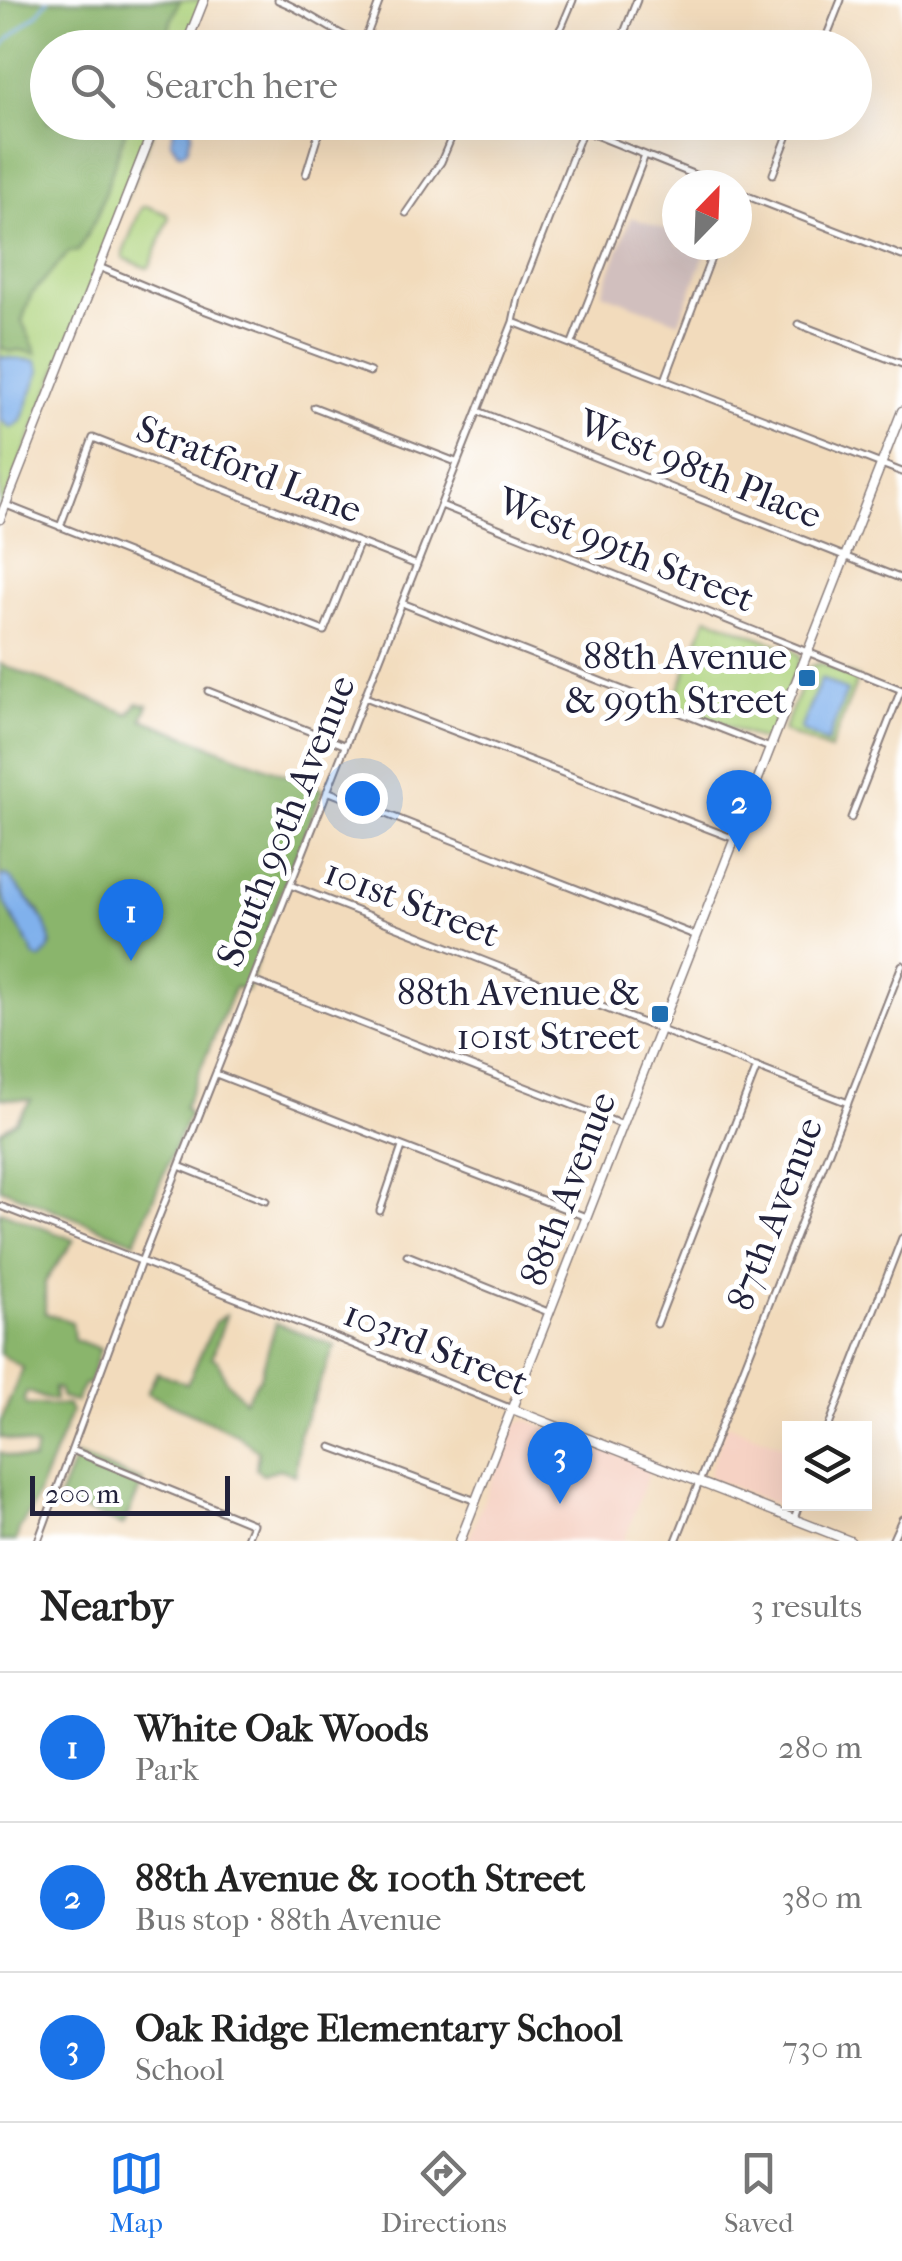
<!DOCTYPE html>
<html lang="en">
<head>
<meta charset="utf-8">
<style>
	body { margin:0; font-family:"IM FELL French Canon",serif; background:#f6f6f6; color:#222 }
	.controls { position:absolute; right:30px; bottom:30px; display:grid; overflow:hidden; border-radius:0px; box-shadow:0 10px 40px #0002 }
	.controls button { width:90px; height:90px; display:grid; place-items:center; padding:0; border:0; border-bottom:2px solid #e0e0e0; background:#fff; color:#222; font:50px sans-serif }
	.compass { position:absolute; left:662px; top:170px; width:90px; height:90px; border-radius:50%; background:#fff; box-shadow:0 10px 40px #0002; rotate:23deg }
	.scale { position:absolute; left:30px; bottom:25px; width:200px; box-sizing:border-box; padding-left:10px; border:5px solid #22223b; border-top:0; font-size:28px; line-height:35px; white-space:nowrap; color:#22223b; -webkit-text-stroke:8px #fff; paint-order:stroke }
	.you { position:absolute; left:362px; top:798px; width:35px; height:35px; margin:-25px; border:8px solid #fff; border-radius:50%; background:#1a73e8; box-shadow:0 0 0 15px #1a73e833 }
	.badge { display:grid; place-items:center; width:65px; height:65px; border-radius:50%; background:#1a73e8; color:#fff; font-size:32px; font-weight:700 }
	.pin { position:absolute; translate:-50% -82px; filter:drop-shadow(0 2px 5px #0008) }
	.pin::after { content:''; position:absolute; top:52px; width:35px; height:30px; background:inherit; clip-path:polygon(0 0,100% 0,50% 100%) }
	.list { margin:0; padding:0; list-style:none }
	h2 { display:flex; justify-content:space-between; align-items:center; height:130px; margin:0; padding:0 40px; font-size:42px }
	h2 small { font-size:32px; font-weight:400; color:#767676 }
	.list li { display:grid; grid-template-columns:65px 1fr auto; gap:30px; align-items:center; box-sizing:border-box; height:150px; padding:0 40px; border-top:2px solid #e0e0e0 }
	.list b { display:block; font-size:38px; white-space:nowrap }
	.list p { margin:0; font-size:32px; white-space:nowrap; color:#767676 }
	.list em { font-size:32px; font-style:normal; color:#767676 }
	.icon { flex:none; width:55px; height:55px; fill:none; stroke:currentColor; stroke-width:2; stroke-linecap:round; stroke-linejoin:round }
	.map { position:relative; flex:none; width:902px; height:1541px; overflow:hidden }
	.search { position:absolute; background:#fff; box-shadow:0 10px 40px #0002; left:30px; right:30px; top:30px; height:110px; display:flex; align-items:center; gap:25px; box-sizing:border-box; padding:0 35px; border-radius:55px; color:#767676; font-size:38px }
	.sheet { height:580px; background:#fff }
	nav { display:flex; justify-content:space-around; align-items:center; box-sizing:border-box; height:140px; border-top:2px solid #e0e0e0; background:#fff; font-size:28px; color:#767676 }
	nav a { display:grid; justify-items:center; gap:5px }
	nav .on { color:#1a73e8 }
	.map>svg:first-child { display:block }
</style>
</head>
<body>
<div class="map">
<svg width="902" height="1541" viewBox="0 0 902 1541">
	<rect width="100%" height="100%" fill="#fff"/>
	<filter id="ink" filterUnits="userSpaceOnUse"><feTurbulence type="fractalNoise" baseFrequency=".01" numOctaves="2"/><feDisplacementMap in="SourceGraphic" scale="20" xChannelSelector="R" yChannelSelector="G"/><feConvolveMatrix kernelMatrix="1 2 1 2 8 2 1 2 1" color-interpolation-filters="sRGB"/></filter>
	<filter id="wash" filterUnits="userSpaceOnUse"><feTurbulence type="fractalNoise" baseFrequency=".0048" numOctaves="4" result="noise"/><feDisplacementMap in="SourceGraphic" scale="40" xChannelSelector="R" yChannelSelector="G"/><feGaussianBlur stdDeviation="2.25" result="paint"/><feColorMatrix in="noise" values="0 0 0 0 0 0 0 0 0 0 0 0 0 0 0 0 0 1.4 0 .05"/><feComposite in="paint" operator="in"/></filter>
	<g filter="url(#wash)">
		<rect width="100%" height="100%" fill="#f2dbbc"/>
		<path fill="#f6d2c4" d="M527 1420 651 1467 624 1541H468L513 1425Z
			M727 1424 789 1448 790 1504H794L793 1506 783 1507 713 1479 709 1474 710 1468Z"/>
		<path fill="#d1bfbe" d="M631 217 677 234V245L708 246 679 322 602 293Z"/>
		<path fill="#aed37d" stroke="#687a5c" stroke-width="2.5" d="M0 0H204L185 47 48 48V122L156 123 0 514Z
			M146 206 167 214 169 218 150 266 147 268 123 258V253L141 208Z
			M707 617 792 650 800 655 799 663 773 731 766 739H759L673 705Z
			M821 663 858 678 830 750 783 731 809 667Z"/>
		<path fill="#8ab56c" stroke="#566c54" stroke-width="2.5" d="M0 0H180L171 21 165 47 48 48V122L128 123 97 216 78 251 69 252 31 295 22 321 37 354 19 350 10 352 0 346Z
			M0 664 129 714 137 703 148 705 142 719 323 789 277 903 247 991 235 987 184 1108 189 1114 135 1242 0 1188V1132L16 1121 31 1100 0 1098V886L13 919 28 940 35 957 51 945 40 912 6 875 0 877Z
			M0 1211 74 1240 45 1282V1313L72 1322 74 1339 100 1349 89 1384H84L75 1402 62 1398 59 1389 54 1388 55 1400C38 1400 39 1393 26 1392L24 1401 27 1405H68L71 1413 32 1508 19 1529 16 1541H0V1452L5 1455 33 1461 36 1447 0 1437V1423L23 1368 0 1354Z
			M226 1315 212 1357 218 1361 226 1380 245 1401 260 1377 276 1323 335 1346 299 1434 295 1475 279 1469 263 1474 256 1469 258 1451 235 1433 147 1393 157 1372 187 1384 215 1322Z
			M76 1456 143 1482 123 1526 58 1500Z"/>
		<path fill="#80b1ec" stroke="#516a94" stroke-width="2.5" d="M183 122 187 123 192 132 187 150 181 153 177 151 171 141 175 126Z
			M0 357 36 361 40 370 21 421 11 428 0 419Z
			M821 679 847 691 827 743 800 730Z
			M6 875 12 880C25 898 70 938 40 959L35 957C24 930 1 909 0 877Z"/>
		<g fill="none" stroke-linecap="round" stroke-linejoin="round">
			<path stroke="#80b1ec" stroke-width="2.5" d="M0 50C15 27 34 23 48 0"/>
		</g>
	</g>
	<g filter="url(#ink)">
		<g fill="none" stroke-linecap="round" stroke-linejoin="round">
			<defs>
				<path id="street" d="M278 0C311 13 336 35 370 48
					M363 45 380 0
					M549 48 562 26 573 0
					M618 48 637 0
					M822 48 841 0
					M583 130 720 185
					M306 174 322 122
					M773 174 793 122
					M737 192 902 256
					M406 213 441 162 458 122
					M99 267 190 305 370 372
					M513 322 902 472
					M798 324 902 364
					M572 343 645 155
					M665 380 716 245
					M314 407 456 462
					M478 411 902 579
					M6 505 324 631 359 544
					M441 505 902 690
					M60 527 93 438 417 565
					M402 603 770 748
					M208 691 344 745
					M365 697 735 839
					M327 791 697 936
					M851 818 901 690
					M290 885 848 1103
					M253 981 623 1125
					M216 1074 586 1217
					M179 1166 266 1201
					M0 1206 330 1335 512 1409
					M380 1211 402 1147
					M407 1255 548 1312
					M657 1324 757 1067
					M828 1428 902 1238
					M331 1447 476 1501
					M72 1450 253 1524 246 1541
					M794 1519 799 1504
					M38 1541 141 1262 513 322 518 298 586 122
					M676 1541 902 965
					M892 1541 902 1519"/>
				<path id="secondary" d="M185 48 204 0
					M0 519 156 122
					M512 1409 850 1541
					M460 1541 902 411"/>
			</defs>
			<use href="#street" stroke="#8a7e7c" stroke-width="9"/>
			<use href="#secondary" stroke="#8a7e7c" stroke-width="11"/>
			<use href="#street" stroke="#fff" stroke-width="5"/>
			<use href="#secondary" stroke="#fff" stroke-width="8"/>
		</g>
	</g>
	<g fill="#1f6fb2" stroke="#fff" stroke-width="4">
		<rect x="797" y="668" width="20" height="20" rx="5"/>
		<rect x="650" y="1004" width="20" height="20" rx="5"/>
	</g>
	<g text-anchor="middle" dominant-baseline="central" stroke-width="10" stroke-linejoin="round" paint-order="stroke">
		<g font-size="38" fill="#22223b" stroke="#fff">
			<text transform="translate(249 469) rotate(21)">Stratford Lane</text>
			<text transform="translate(700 469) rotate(22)">West 98th Place</text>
			<text transform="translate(626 550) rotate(22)">West 99th Street</text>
			<text transform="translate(286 821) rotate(-68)">South 90th Avenue</text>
			<text transform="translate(412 903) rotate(21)">101st Street</text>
			<text transform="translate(568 1189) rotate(-69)">88th Avenue</text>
			<text transform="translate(775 1214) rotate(-69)">87th Avenue</text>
			<text transform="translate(436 1348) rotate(22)">103rd Street</text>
		</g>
		<g font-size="38" fill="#22223b" stroke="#fff" text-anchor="end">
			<text x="787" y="656">88th Avenue<tspan x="787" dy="44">&amp; 99th Street</tspan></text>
			<text x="640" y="992">88th Avenue &amp;<tspan x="640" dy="44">101st Street</tspan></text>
		</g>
	</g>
</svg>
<div class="controls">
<button><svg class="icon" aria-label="layers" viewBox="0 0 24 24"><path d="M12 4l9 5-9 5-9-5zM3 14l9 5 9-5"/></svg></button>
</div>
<svg class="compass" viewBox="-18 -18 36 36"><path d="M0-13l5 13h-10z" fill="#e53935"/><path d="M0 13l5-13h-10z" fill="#767676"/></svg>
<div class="scale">200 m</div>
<div class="you"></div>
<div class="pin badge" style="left:131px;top:961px">1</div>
<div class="pin badge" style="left:739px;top:852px">2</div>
<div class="pin badge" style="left:560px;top:1504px">3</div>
<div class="search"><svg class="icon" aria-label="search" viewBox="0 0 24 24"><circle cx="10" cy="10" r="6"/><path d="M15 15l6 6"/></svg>Search here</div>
</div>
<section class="sheet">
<h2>Nearby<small>3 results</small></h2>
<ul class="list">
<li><span class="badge">1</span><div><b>White Oak Woods</b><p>Park</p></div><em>280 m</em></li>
<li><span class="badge">2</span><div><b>88th Avenue &amp; 100th Street</b><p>Bus stop · 88th Avenue</p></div><em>380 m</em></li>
<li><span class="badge">3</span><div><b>Oak Ridge Elementary School</b><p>School</p></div><em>730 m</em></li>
</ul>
</section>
<nav>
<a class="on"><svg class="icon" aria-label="map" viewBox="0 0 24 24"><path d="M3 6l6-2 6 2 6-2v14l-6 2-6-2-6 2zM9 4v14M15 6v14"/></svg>Map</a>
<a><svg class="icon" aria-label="directions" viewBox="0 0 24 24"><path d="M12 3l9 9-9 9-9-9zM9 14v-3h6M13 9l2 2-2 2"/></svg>Directions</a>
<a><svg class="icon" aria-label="saved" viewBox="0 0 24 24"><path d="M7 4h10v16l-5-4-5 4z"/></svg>Saved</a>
</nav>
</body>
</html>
